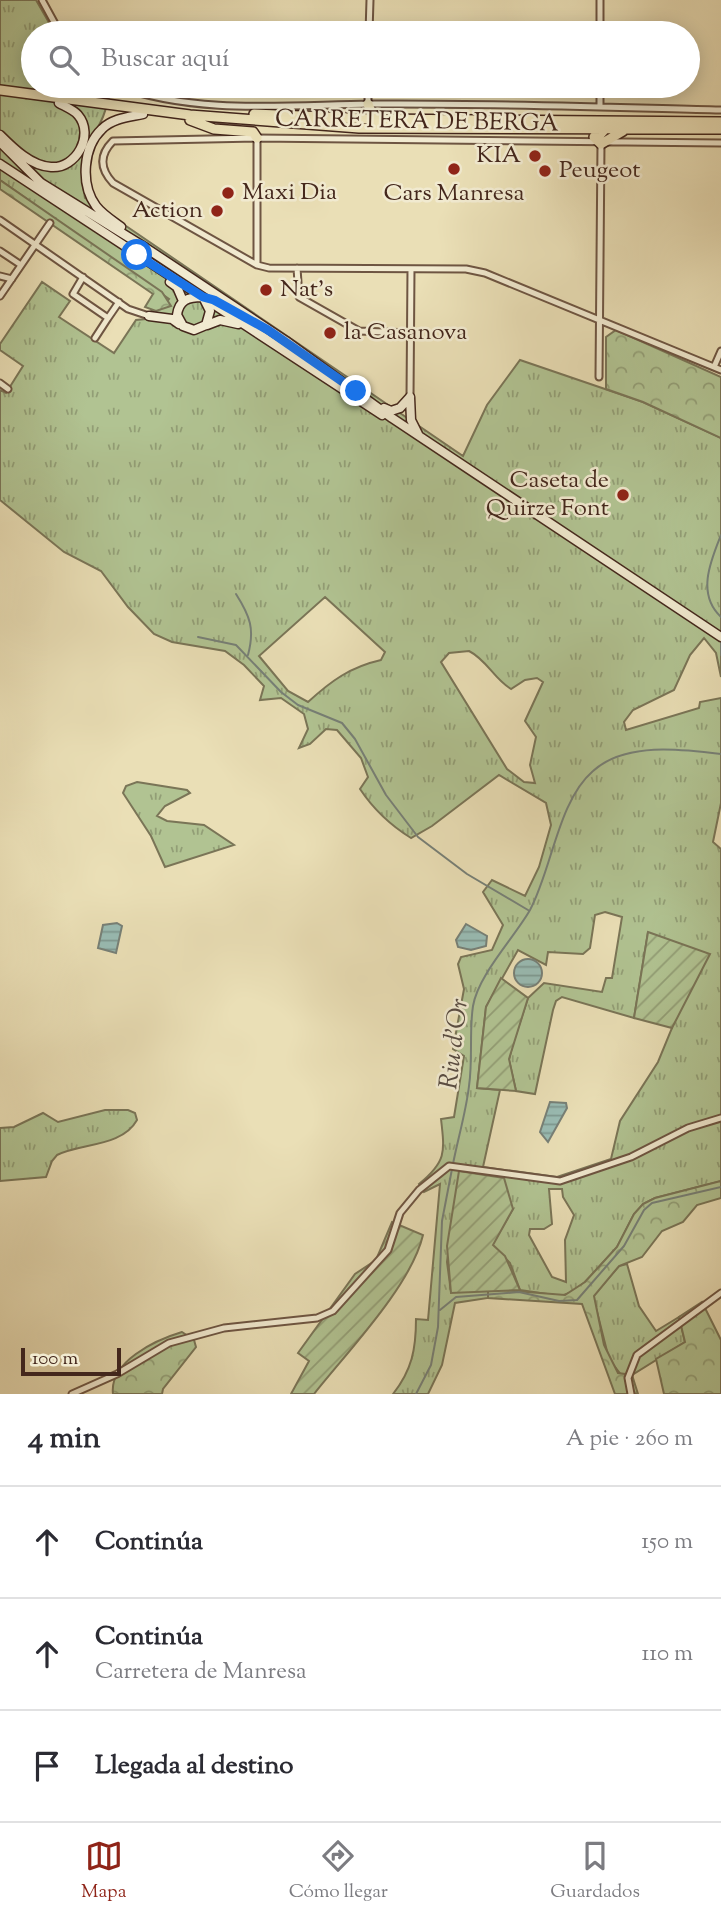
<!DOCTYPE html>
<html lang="es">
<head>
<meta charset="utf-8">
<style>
	body { margin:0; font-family:"Sorts Mill Goudy",serif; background:#f7f7f7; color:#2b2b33 }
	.scale { position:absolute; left:21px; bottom:18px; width:100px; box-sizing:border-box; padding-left:7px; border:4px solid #44271c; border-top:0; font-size:19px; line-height:24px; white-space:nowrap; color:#44271c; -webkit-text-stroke:5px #f1ead0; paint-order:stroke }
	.stop { position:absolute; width:21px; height:21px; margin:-16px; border:5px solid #1a73e8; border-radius:50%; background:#fff }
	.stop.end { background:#1a73e8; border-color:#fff; box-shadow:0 2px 7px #0008 }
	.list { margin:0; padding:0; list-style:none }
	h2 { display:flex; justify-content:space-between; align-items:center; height:91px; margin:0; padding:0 28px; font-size:30px }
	h2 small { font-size:23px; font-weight:400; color:#7c7c81 }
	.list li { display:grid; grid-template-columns:46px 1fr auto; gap:21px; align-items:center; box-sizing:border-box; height:112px; padding:0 28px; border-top:2px solid #e1e1e2 }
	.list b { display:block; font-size:26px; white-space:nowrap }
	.list p { margin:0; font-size:23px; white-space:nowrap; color:#7c7c81 }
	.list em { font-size:23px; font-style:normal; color:#7c7c81 }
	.icon { flex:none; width:38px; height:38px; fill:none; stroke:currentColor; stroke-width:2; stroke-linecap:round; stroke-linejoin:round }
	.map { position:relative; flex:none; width:721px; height:1394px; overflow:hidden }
	.search { position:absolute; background:#fff; box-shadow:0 4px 18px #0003; left:21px; right:21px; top:21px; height:77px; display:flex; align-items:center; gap:18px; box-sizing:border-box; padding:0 24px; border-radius:38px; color:#7c7c81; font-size:26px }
	.sheet { height:427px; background:#fff }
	nav { display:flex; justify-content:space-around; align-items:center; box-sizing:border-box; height:98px; border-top:2px solid #e1e1e2; background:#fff; font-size:19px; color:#7c7c81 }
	nav a { display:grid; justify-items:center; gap:4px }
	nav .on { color:#8f2418 }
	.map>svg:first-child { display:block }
</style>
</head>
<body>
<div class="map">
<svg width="721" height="1394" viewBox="0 0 721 1394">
	<defs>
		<pattern id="grass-tufts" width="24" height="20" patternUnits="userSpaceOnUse" patternTransform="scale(1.75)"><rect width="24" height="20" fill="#b1c392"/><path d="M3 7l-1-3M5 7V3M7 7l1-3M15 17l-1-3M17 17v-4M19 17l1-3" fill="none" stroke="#929e76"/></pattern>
		<pattern id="forest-crowns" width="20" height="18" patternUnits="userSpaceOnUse" patternTransform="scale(1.75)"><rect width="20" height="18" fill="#b1c392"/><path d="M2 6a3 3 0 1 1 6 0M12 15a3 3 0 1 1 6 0" fill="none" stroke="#929e76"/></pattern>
		<pattern id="garden-furrows" width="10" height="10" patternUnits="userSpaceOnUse" patternTransform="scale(1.75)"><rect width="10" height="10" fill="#b1c392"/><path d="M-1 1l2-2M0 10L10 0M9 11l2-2" fill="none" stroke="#929e76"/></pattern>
		<pattern id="water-rules" width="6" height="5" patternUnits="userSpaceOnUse" patternTransform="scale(1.75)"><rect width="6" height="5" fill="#99bcb4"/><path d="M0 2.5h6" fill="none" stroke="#7e9992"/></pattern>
	</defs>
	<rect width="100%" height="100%" fill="#eadfb6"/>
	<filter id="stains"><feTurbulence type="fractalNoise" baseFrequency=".00286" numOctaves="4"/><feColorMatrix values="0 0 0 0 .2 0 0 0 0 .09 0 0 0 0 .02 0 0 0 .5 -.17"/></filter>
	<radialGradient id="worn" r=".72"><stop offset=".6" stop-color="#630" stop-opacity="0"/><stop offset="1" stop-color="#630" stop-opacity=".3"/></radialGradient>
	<path fill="url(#grass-tufts)" stroke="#7a7557" stroke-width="2" fill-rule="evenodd" d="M0 0H36L55 33H33V86H101L110 93C101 141 74 142 85 198L463 456 487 405 520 360 643 402 721 438V677L716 653 704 638 690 655 674 690 633 710 624 722 626 730 699 708 700 702 721 698V803L713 842 721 849V1181L655 1198 643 1204 634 1214 617 1247 585 1282 572 1292 561 1296 520 1290 510 1263 492 1245 513 1209 451 1231 447 1262 451 1292 488 1289V1298L455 1303 442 1365 428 1394H393C412 1370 416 1349 416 1319L428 1320 440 1184 424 1192 419 1184C446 1162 445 1153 441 1119L454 1117 464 1056 453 1049 464 989 458 964 461 957 492 950 503 925 483 892 492 880 525 896 539 867 551 825 546 803 499 775 432 826 411 838C390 825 374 810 360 789L368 777 361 758 337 730 326 729 310 744 299 748 308 729 304 714 281 698 260 700 264 686 244 665 225 651 172 642 154 634 128 607 101 571 64 552 0 500V390L6 393 23 366 0 350V344L42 282 70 301 59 317 114 353 136 320 146 319 152 310 161 309 169 299 0 180ZM325 597 385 652 381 660C350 667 331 681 308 702L288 691 259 656ZM469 651C487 660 494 679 511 689L525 680 537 678 543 682 525 721 536 737 530 765 535 783 524 782 507 769 441 662 449 653ZM605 912 622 917 612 978H606L602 992 544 983 528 998 512 1047 509 1060 516 1091 535 1094 553 1010 556 1001 562 997 634 1018 648 932 672 1028 658 1062 620 1121 611 1159 557 1177 483 1167 500 1090 477 1088 486 1007 518 950 546 965 548 952 583 954 590 948 595 915ZM549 1189H562L563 1197 574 1215 565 1240 566 1282 552 1277 529 1235 530 1229H544L552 1224Z
		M137 782 187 790 190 793 165 806 157 816 167 821 204 825 234 845 165 867 151 836 123 793 126 786Z
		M105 1110H128L135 1113 137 1120C122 1147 81 1143 57 1155L52 1161 46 1177 0 1181V1128L14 1127 43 1113 58 1122Z
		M627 1264 639 1306 656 1331 679 1317 685 1342 632 1375 622 1376 609 1359 593 1296 619 1266Z"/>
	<path fill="url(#forest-crowns)" stroke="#7a7557" stroke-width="2" d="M0 180 162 292 171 306 156 311 145 307 153 294 0 189Z
		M616 330 721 377V438L643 402 606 389V337Z
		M721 1181V1198L697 1205 683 1222 662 1231 642 1257 619 1266 594 1296 604 1345 618 1373 632 1375 638 1394H615L582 1304 488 1298V1289L565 1295 585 1282 617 1247 634 1214 643 1204 655 1198Z
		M702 1302 721 1340V1394H664L656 1359 685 1342 679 1317Z
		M182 1332 194 1340 196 1347 163 1389 162 1394H113C109 1362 155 1340 182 1332Z"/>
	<path fill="url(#garden-furrows)" stroke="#7a7557" stroke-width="2" d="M648 932 710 954 672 1028 634 1018Z
		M501 978 528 998 509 1059 516 1091 477 1088 486 1007Z
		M459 1171 504 1178 513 1209 493 1245 505 1256 520 1290 451 1293 447 1246Z
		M392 1222 423 1235C411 1286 348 1351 314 1394H291L309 1361 298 1353 355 1274 376 1260Z"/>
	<path fill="url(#water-rules)" stroke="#778077" stroke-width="2" d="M117 923 122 926 116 953 98 948 103 925Z
		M466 924 487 936 486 946 471 950 458 947 456 940Z
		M514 973a14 14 0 1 1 28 0a14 14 0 1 1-28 0Z
		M550 1102 566 1103 567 1108 548 1142 540 1132Z"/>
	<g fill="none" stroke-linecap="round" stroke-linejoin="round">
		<path stroke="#778077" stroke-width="2" d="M721 535C711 560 696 594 721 617
			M236 594C250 616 255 629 248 655
			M198 637 236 645 281 692 298 705 342 723 355 739 386 795 418 837 467 874 528 910
			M721 642V655
			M453 1164C458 1138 466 1112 469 1086 473 1059 469 1032 473 1006 478 975 514 938 530 910 552 869 558 801 593 771 625 742 681 749 721 754
			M440 1310 456 1297 519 1292 559 1301 577 1300 624 1246 644 1210 652 1203 721 1187
			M416 1394 431 1365 438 1327 442 1221 452 1169"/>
		<defs>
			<path id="minor" d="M42 0 60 33
				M600 0V33
				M369 33 370 0
				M117 86C197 115 287 105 370 104 487 103 604 107 721 110
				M600 86V107
				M368 104V86
				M721 143 257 138 113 141C99 155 100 169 113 183L257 265 269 268 466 269 485 273 721 370
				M0 220 128 309 149 316
				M0 251 21 265
				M257 265V138
				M297 268 299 297 359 331 411 333
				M0 276 12 279
				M83 277 73 294 108 318 119 302
				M0 296 50 223
				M95 338 108 318
				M714 367 721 351
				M599 377 601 144
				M0 383 8 389
				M410 397 411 269
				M72 1394 117 1374 169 1343 224 1328 317 1318 333 1311 388 1250 400 1213 419 1190 449 1166 560 1181 631 1157 688 1128 721 1118
				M631 1394 628 1378 637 1355 721 1293"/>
			<path id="secondary" d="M0 135C13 148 31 166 51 167 76 169 95 135 78 115 74 110 64 106 59 103
				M0 142 41 183 146 248 286 341 392 418 721 637
				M0 164 382 415
				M121 227C113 221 102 214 96 206 80 184 83 147 102 129 113 118 130 117 143 114
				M170 282 177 287 183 301
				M202 297C188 297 179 300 177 315L183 326 194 330 206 325 210 311 204 299
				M149 316 172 319 179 324
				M207 325 220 320 238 324
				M410 397 411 420 418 434
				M384 408 391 411 400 408 410 397"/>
			<path id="primary" d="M0 90 190 115 359 128 721 129
				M368 104 375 122
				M254 114 373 119 721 122
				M190 120 214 129 253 132 257 138
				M594 137 601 144 623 131
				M596 139 607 127"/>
		</defs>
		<use href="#minor" stroke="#6e5542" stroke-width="9"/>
		<use href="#secondary" stroke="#44271c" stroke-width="11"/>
		<use href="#primary" stroke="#44271c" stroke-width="12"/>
		<use href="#minor" stroke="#f1ead0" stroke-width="5"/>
		<use href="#secondary" stroke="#f1ead0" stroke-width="8"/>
		<use href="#primary" stroke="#eadfb6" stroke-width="9"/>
	</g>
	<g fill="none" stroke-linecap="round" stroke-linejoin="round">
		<path stroke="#1a73e8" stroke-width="9" d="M137 255 203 297 214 300 268 330 356 391"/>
	</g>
	<g fill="#8f2418" stroke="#f1ead0" stroke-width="2.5">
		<circle cx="535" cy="156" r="7"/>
		<circle cx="454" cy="169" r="7"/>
		<circle cx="545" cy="171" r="7"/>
		<circle cx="228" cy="193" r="7"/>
		<circle cx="217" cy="211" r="7"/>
		<circle cx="266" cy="290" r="7"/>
		<circle cx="330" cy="333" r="7"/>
		<circle cx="623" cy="495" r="7"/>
	</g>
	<g text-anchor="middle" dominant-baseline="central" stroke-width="5" stroke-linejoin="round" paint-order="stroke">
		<g font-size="24" fill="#44271c" stroke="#f1ead0">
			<text transform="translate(417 122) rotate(1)">CARRETERA DE BERGA</text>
		</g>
		<g font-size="24" fill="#44271c" stroke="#f1ead0" text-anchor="start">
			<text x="521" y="156" text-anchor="end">KIA</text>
			<text x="559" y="171">Peugeot</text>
			<text x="242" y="193">Maxi Dia</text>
			<text x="454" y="194" text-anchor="middle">Cars Manresa</text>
			<text x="203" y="211" text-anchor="end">Action</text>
			<text x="280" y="290">Nat's</text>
			<text x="344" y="333">la Casanova</text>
			<text x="609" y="481" text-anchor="end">Caseta de<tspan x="609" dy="28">Quirze Font</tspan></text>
		</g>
		<g font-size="26" font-style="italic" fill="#594c42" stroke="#f1ead0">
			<text transform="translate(455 1044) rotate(-83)">Riu d'Or</text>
		</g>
	</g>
	<rect width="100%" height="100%" filter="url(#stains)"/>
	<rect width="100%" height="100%" fill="url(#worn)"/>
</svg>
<div class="scale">100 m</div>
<div class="stop" style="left:137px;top:255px"></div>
<div class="stop end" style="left:356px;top:391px"></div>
<div class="search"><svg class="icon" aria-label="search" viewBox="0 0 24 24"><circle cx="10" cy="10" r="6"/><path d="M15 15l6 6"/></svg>Buscar aquí</div>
</div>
<section class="sheet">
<h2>4 min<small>A pie · 260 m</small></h2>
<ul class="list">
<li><svg class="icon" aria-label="ahead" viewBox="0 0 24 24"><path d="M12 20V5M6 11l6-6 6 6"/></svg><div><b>Continúa</b></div><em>150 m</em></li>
<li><svg class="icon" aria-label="ahead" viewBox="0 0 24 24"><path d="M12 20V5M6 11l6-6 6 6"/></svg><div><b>Continúa</b><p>Carretera de Manresa</p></div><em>110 m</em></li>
<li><svg class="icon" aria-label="arrive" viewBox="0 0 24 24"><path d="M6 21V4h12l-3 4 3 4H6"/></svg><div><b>Llegada al destino</b></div></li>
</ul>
</section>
<nav>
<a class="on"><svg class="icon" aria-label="map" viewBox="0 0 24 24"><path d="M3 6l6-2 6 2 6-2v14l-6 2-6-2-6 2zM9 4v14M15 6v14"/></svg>Mapa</a>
<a><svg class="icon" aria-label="directions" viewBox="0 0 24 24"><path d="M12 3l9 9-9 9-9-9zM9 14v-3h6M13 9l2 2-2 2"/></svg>Cómo llegar</a>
<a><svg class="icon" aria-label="saved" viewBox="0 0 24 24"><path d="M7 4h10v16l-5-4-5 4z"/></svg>Guardados</a>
</nav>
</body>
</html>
